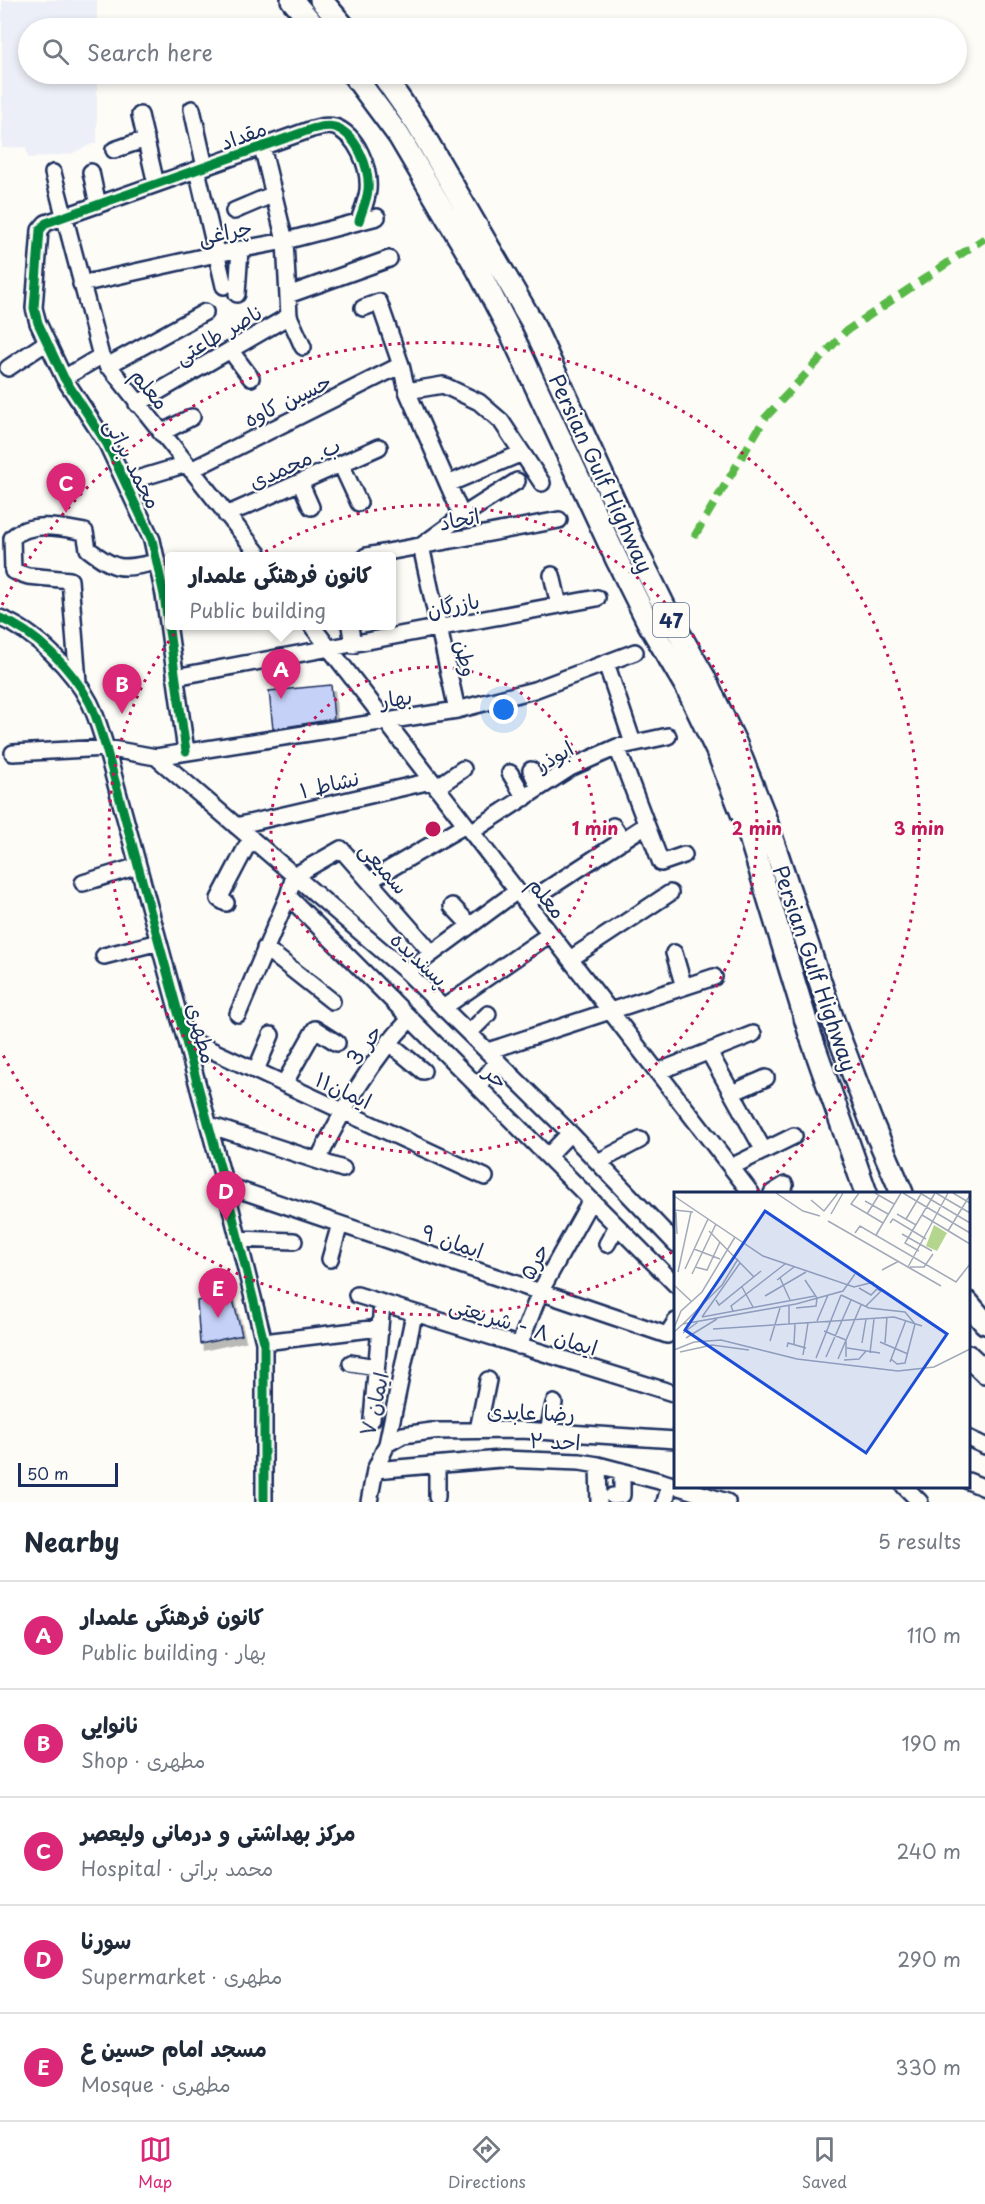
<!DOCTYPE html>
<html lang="en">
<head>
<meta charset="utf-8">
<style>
	body { margin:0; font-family:"Playpen Sans","Playpen Sans Arabic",sans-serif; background:#f2f2f3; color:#1f2937 }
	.scale { position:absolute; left:18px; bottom:15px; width:100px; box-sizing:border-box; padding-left:6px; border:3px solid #1b2f5e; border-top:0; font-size:16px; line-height:21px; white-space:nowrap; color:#1b2f5e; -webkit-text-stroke:4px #fdfcf7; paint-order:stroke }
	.you { position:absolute; left:504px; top:710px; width:21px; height:21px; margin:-15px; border:4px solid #fff; border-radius:50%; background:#1a73e8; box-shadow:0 0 0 9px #1a73e833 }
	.badge { display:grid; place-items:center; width:39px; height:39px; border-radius:50%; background:#db2777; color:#fff; font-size:20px; font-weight:700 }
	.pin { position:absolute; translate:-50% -50px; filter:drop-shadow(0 2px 3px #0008) }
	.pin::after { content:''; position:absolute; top:32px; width:21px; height:18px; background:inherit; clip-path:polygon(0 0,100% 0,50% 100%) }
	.popup { position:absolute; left:165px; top:552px; width:231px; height:78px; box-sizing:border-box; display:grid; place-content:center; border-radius:6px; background:#fff; filter:drop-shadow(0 2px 4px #0005); font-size:20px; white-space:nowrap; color:#747a83 }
	.popup b { font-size:22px; color:#1f2937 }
	.popup::after { content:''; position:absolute; left:50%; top:100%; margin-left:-12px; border:12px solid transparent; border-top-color:#fff }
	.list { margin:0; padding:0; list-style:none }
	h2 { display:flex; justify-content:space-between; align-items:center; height:78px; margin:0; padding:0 24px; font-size:26px }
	h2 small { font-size:20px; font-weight:400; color:#747a83 }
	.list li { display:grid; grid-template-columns:39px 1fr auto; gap:18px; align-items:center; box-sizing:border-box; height:108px; padding:0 24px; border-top:2px solid #e0e1e3 }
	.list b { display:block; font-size:22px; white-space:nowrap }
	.list p { margin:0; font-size:20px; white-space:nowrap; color:#747a83 }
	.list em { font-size:20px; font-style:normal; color:#747a83 }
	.icon { flex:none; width:33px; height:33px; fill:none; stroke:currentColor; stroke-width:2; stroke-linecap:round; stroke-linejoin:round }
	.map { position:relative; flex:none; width:985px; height:1502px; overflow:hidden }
	.search { position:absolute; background:#fff; box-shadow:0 3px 9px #0003; left:18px; right:18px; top:18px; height:66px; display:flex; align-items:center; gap:15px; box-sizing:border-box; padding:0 21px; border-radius:33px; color:#747a83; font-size:22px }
	.sheet { height:618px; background:#fff }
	nav { display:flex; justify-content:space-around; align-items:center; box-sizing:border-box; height:84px; border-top:2px solid #e0e1e3; background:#fff; font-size:16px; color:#747a83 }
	nav a { display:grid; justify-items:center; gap:3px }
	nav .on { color:#db2777 }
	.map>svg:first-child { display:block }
</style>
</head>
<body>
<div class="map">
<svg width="985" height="1502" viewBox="0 0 985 1502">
	<defs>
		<filter id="shadow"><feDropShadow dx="3.5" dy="6" stdDeviation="0" flood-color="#0004"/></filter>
	</defs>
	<rect width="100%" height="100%" fill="#fdfcf7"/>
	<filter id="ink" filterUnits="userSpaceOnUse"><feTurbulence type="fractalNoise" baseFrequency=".0167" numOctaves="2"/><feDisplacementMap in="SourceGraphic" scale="12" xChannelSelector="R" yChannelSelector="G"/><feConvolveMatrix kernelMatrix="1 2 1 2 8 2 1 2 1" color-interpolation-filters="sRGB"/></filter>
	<g filter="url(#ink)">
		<path fill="#eceff7" d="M2 0H97V28H28V74H97V142L70 154 28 158 26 147 2 148Z"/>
		<path fill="#c6d1f8" stroke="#1b2f5e" stroke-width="1.5" filter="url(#shadow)" d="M331 685 334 719 273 729 269 691Z
			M231 1292 242 1335 200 1344 197 1301Z"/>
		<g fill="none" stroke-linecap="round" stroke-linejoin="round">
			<defs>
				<path id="minor" d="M192 109 205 167
					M140 115 156 184
					M262 146 285 241 289 316 303 347
					M114 150 146 139
					M197 170 224 286
					M91 172 98 205
					M53 173 101 356 260 556
					M234 211 274 194
					M81 284 216 254 285 241 377 217
					M237 294 240 249
					M288 295 389 259
					M363 308 379 302 401 365 407 391 462 516
					M230 350 251 378
					M107 366 205 312
					M8 368 47 342
					M64 378 101 356
					M407 391 443 385 479 402 501 421 542 483
					M137 404 289 316
					M161 433 192 417
					M341 464 359 503
					M191 470 401 365
					M127 482 187 464
					M300 482 311 507
					M448 484 522 453
					M226 515 379 447
					M366 556 559 520
					M552 575 559 605
					M0 618C36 632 73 670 90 703 97 717 101 733 106 748L225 1185 264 1342V1502
					M312 626 751 1193
					M350 626 353 645
					M606 663 633 743
					M175 677 597 598
					M78 682 70 580 28 576 13 571 12 538C30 520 63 528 85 532L88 549C118 572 121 569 157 562
					M457 710 421 546 462 516 517 481
					M617 747 661 863 684 855
					M186 751 164 595 152 540 107 444 64 378 38 323 34 308 40 230 46 223 312 129C320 127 327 125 335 127 357 135 370 168 368 190 367 200 362 211 359 221
					M13 753 106 748 156 757 407 972 570 1133 676 1244
					M156 757 457 710 534 690 635 652
					M531 770 539 788
					M510 773 525 798
					M437 787 463 769
					M236 826 431 781
					M613 826 623 841
					M471 832 570 768 617 747 668 736
					M369 881 465 825
					M83 883 138 866
					M288 896 676 1285
					M226 903 219 899 251 838
					M526 903 646 825
					M452 906 470 925
					M265 948 332 1001
					M674 953 684 987
					M104 956 159 942
					M570 959 670 893
					M407 972 517 891
					M443 1008 550 934
					M238 1014 288 896 294 876 341 849 432 953
					M469 1033 488 1014
					M185 1038 485 1177
					M388 1042 423 1071
					M488 1051 714 977
					M709 1052 764 1151
					M256 1070 271 1035
					M657 1072 753 1034
					M284 1084 315 1029 337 1043
					M478 1086 498 1061
					M732 1093 766 1078
					M209 1125 343 1169
					M548 1156 570 1133
					M318 1160C343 1109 371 1060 410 1019
					M598 1162 640 1140
					M731 1167 794 1136
					M225 1185 667 1335 676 1321
					M772 1193 785 1185
					M238 1239 294 1241
					M607 1244 617 1226
					M330 1259 340 1224
					M357 1295 676 1394
					M264 1342 379 1328
					M519 1346 540 1292 591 1200
					M351 1363 376 1367
					M372 1419 382 1304
					M478 1430 488 1380
					M548 1431 554 1403
					M968 1438 985 1446
					M387 1444 403 1435 432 1431 522 1430 676 1440
					M598 1465 599 1502
					M375 1470 501 1459 580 1462 598 1465 663 1482 727 1502
					M968 1481 985 1488
					M904 1486 920 1502
					M613 1496 622 1495V1471
					M437 1497V1466
					M369 1502 375 1470 387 1444 414 1314
					M665 1502 670 1484"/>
				<path id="highway" d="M292 0 316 28
					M321 0 345 28
					M353 74 399 136 478 270 512 335 617 560 649 624 687 688 718 753 745 821 810 1034 866 1193
					M382 74 417 124 532 322 636 549 667 612 704 677 735 742 763 812 835 1026 871 1121 902 1193
					M968 1303 985 1323
					M968 1356 985 1372"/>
			</defs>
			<use href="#minor" stroke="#1b2f5e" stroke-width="20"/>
			<use href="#highway" stroke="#1b2f5e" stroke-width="26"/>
			<use href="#minor" stroke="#fdfcf7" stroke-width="15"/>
			<use href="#highway" stroke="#fdfcf7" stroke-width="21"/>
			<path stroke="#58b947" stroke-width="8" stroke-dasharray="15 8" stroke-linecap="butt" d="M694 537 765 418 846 331 985 238"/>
			<defs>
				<path id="cycleway" d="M0 618C36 632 73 670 90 703 97 717 101 733 106 748L225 1185 264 1342V1502
					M186 751 164 595 152 540 107 444 64 378 38 323 34 308 40 230 46 223 312 129C320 127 327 125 335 127 357 135 370 168 368 190 367 200 362 211 359 221"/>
			</defs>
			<use href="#cycleway" stroke="#fdfcf7" stroke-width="13"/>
			<use href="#cycleway" stroke="#00873e" stroke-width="9"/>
		</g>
	</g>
	<g fill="none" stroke="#c2185b" stroke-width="3" stroke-dasharray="3 6">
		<circle cx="433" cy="829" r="162"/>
		<circle cx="433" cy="829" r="324"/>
		<path d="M672 1252A486 486 0 0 1 2 1053M2 605A486 486 0 1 1 755 1193"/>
	</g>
	<g text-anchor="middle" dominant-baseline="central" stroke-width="4.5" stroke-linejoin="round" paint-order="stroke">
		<rect fill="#fdfcf7" stroke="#5f6c8c" stroke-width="1.5" x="653" y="603" width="36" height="34" rx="4.5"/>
		<g font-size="20" font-weight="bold" fill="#1b2f5e">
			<text x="671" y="620">47</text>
		</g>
		<g font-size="21" fill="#1b2f5e" stroke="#fdfcf7">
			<text transform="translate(243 134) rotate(-20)">مقداد</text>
			<text transform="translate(225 231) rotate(-11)">چراغی</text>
			<text transform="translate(218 333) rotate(-30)">ناصر طاعتی</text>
			<text transform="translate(151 388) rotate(51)">معلم</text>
			<text transform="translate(287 399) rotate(-26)">حسین کاوه</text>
			<text transform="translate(294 462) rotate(-24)">ب. محمدی</text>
			<text transform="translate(134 463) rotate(63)">محمد براتی</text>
			<text transform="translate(602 473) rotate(65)">Persian Gulf Highway</text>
			<text transform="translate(459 518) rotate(-11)">اتحاد</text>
			<text transform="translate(453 604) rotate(-11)">بازرگان</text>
			<text transform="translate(467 658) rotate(77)">وطن</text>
			<text transform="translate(396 697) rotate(-8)">بهار</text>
			<text transform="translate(554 755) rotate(-30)">ابوذر</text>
			<text transform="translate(329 783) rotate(-13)">نشاط ۱</text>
			<text transform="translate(385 867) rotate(49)">سمیعی</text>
			<text transform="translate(548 897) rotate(52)">معلم</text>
			<text transform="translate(420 958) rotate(43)">پسندیده</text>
			<text transform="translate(816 968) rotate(71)">Persian Gulf Highway</text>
			<text transform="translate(203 1033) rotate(75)">مطهری</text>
			<text transform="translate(363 1044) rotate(-54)">حر 3</text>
			<text transform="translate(497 1076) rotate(45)">حر</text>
			<text transform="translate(344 1089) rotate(25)">ایمان۱۱</text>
			<text transform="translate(453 1240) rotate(19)">ایمان ۹</text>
			<text transform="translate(533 1261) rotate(-62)">حر۵</text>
			<text transform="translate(524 1325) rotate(17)">ایمان ۸ - شریعتی</text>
			<text transform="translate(373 1404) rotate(-77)">ایمان ۷</text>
			<text transform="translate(531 1411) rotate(2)">رضا عابدی</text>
			<text transform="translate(555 1440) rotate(3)">احد ۲</text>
		</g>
	</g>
	<g transform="translate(674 1192)">
		<rect width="296" height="296" fill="#fdfcf7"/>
		<path d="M260 33 273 41 263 59 252 54Z" fill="#b4d58e"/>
		<path fill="none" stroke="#a3aaba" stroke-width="1.5" d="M102 1 129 19 146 24M185 1 177 12 209 31M201 1 220 12M229 1 296 41M246 1 296 31M262 1 296 21M279 1 296 11M0 4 89 64 180 95 200 90M137 8 150 19 164 1M191 9 214 22M0 18 19 20M2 20 3 42M157 22 169 1M193 22 205 3M223 22 242 33M248 23 296 52M232 27 247 2M154 29 267 94M216 31 219 27 252 47M35 39 80 85M274 39 296 3M181 41 186 34 282 90 296 72M228 42 258 59M202 43 227 1M20 57 46 67M245 59 231 51 261 1M21 75 33 78 46 50M234 75 274 1M236 75H250L259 62M11 77 34 27M208 78 225 69M4 80 17 20M18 82 42 32M106 86 116 108M103 88 120 75M1 94 17 109M68 95 79 115M185 96 197 103 203 97 207 99 192 114M167 103 195 116 231 120 241 132M91 104 132 80M42 108 45 113 87 79M115 113V132M122 116 142 114 143 106 131 88M59 119 57 114 111 72M28 125 141 104M28 125 66 71M143 129 154 103M9 132 48 93 64 67M0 136 7 119 28 100 61 45M39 137 220 125 248 134M150 139 172 148V165M0 140 9 132 122 112 169 99 181 82M9 141 24 130M12 146 43 127M96 149 106 116M206 150 234 162M188 151 192 127M211 151 213 125M120 153 121 132M113 155 114 151 132 156M173 156 206 161M0 158 20 150 47 148 123 167 224 179 260 175 296 157M6 160 38 153 75 158M196 161 200 127M129 163 134 131M152 165 177 108M142 166 167 103M164 167 187 113M217 167 223 172 231 171 241 132M170 168 185 167 192 159M216 170 232 128"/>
		<path fill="#1d4ed8" fill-opacity="0.15" stroke="#1d4ed8" stroke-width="3" d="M91 19 273 142 192 261 11 138Z"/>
		<rect width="296" height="296" fill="none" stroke="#1b2f5e" stroke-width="3"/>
	</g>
	<circle cx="433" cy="829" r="9" fill="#c2185b" stroke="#fdfcf7" stroke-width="3"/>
	<g font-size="18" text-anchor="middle" font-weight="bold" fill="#c2185b" stroke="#fdfcf7" stroke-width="4.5" stroke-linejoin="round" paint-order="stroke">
		<text x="595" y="835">1 min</text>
		<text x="757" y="835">2 min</text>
		<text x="919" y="835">3 min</text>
	</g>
</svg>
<div class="scale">50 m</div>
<div class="you"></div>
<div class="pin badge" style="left:281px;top:699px">A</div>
<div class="popup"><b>کانون فرهنگی علمدار</b>Public building</div>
<div class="pin badge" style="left:122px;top:714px">B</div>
<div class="pin badge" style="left:66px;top:513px">C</div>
<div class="pin badge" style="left:226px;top:1221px">D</div>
<div class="pin badge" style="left:218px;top:1318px">E</div>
<div class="search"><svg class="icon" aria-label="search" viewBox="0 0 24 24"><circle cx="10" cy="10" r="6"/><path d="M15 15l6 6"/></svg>Search here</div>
</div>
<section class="sheet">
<h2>Nearby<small>5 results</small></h2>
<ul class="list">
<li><span class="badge">A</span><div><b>کانون فرهنگی علمدار</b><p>Public building · بهار</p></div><em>110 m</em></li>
<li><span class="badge">B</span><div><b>نانوایی</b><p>Shop · مطهری</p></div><em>190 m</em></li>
<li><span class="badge">C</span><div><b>مرکز بهداشتی و درمانی ولیعصر</b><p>Hospital · محمد براتی</p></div><em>240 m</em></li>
<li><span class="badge">D</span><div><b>سورنا</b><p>Supermarket · مطهری</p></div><em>290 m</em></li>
<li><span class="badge">E</span><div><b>مسجد امام حسین ع</b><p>Mosque · مطهری</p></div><em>330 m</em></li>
</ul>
</section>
<nav>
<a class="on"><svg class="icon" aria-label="map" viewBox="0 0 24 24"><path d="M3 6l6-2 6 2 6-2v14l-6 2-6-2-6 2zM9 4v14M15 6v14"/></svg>Map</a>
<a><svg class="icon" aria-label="directions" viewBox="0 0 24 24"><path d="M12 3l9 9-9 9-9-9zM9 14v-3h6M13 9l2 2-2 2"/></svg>Directions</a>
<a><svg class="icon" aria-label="saved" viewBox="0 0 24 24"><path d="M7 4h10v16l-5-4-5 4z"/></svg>Saved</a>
</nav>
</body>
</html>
